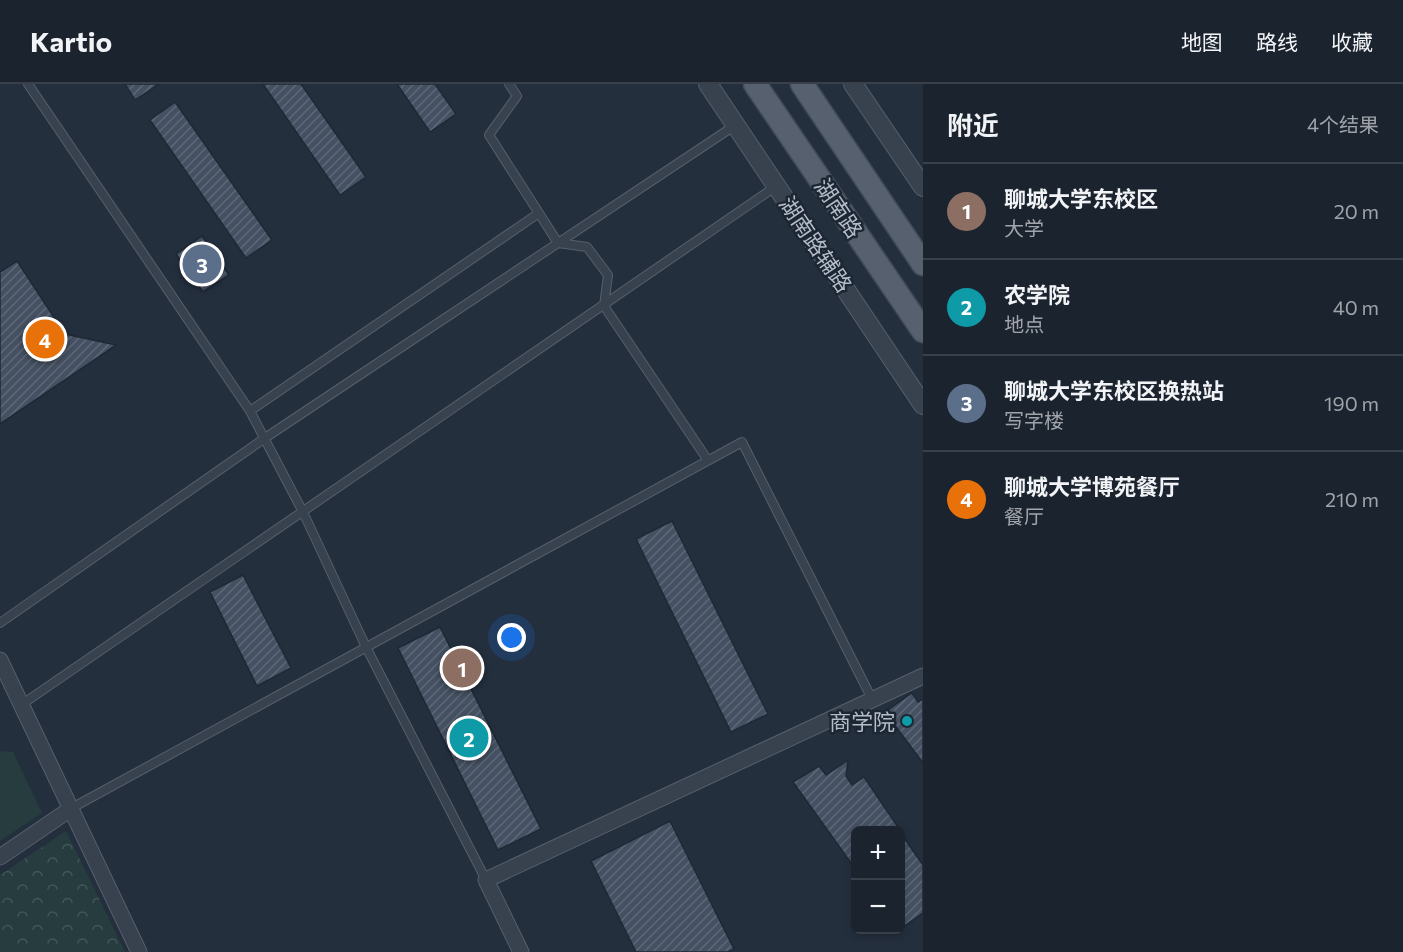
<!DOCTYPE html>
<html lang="zh">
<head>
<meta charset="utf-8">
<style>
	body { margin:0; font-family:Commissioner,"Noto Sans SC",sans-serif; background:#242b36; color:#f1f3f6 }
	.controls { position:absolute; right:18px; bottom:18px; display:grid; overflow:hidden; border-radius:9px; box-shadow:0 3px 9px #0003 }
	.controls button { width:54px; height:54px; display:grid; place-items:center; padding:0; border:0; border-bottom:2px solid #39404a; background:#1b232e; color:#f1f3f6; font:30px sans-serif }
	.you { position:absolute; left:512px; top:554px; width:21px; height:21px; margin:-15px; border:4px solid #fff; border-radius:50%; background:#1a73e8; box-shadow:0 0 0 9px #1a73e833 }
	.badge { display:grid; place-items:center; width:39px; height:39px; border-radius:50%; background:#8ab4f8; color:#fff; font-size:20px; font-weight:700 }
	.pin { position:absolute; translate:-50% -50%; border:3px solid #fff; box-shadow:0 2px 6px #0006 }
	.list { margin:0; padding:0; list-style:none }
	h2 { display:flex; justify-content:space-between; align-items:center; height:78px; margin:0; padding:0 24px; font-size:26px }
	h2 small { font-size:20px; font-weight:400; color:#a0a4aa }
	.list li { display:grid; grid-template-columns:39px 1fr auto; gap:18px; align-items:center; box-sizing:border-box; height:96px; padding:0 24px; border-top:2px solid #39404a }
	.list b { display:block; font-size:22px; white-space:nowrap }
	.list p { margin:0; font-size:20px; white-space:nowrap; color:#a0a4aa }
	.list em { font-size:20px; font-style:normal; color:#a0a4aa }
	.map { position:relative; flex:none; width:923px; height:868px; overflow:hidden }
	header { display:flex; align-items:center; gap:36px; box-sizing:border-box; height:84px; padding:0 30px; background:#1b232e; border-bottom:2px solid #39404a }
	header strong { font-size:28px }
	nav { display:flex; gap:33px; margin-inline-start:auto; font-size:21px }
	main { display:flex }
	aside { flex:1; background:#1b232e }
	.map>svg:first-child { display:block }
</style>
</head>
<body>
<header>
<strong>Kartio</strong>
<nav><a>地图</a><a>路线</a><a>收藏</a></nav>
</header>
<main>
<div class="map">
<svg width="923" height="868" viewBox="0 0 923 868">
	<defs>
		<pattern id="forest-crowns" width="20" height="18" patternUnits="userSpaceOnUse" patternTransform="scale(1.5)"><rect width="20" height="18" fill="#263c3f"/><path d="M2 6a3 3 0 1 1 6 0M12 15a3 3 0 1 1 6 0" fill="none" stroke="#435659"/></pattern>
		<pattern id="building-hatch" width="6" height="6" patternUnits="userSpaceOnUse" patternTransform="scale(1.5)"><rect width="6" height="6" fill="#455162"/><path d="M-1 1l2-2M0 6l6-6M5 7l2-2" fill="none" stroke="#5d6877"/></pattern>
	</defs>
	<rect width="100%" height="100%" fill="#242f3e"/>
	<path fill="#263c3f" d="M3 667 13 668 42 729 0 757V669Z"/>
	<path fill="url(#forest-crowns)" d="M66 747 125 868H0V791Z"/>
	<path fill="url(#building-hatch)" stroke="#1f2835" stroke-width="1.5" d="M125 0H159L135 16Z
		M263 0H301L366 93 340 111Z
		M397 0H435L456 30 430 48Z
		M175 18 272 156 246 174 150 36Z
		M202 152 229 191 203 208 176 170Z
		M17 177 65 250 116 261 0 340V188Z
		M672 437 768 630 731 648 636 455Z
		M243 491 291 584 257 602 210 508Z
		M440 543 541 745 498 766 398 564Z
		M912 609 918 618 923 615V679L885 628Z
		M848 676 846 692 852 701 864 693 900 746H856V786L793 698 819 682 826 691Z
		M670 737 734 865 728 868H636L591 777Z
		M900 748 923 781V829L900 845Z"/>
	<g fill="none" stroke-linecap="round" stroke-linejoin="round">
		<defs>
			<path id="service" d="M28 0 250 327 303 428 366 563 486 796
				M509 0 517 12 489 51 558 159 587 163 608 191 604 222 707 375
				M250 327 539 129
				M0 539 265 354 734 42
				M21 621 775 103
				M70 725 742 358 873 617"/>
			<path id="minor" d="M0 576 139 868
				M0 773 69 726
				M521 868 486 796 923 592"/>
			<path id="tertiary" d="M708 0 923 321
				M853 0 923 103"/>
			<path id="primary" d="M755 0 923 247
				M802 0 923 180"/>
		</defs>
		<use href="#service" stroke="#565f6c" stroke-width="10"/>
		<use href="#minor" stroke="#565f6c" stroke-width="17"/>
		<use href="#tertiary" stroke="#565f6c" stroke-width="20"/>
		<use href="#primary" stroke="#414a57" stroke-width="25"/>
		<use href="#service" stroke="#38414e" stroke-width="8"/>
		<use href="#minor" stroke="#38414e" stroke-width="15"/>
		<use href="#tertiary" stroke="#38414e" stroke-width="18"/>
		<use href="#primary" stroke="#56606e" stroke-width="22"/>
	</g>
	<circle fill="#0f9aa8" stroke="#1d2633" stroke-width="2" cx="907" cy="637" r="6"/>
	<g text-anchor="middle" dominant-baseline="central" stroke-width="5" stroke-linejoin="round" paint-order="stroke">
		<g font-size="22" fill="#b4bcc9" stroke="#1d2633">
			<text transform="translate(839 124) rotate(56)">湖南路</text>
			<text transform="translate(816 160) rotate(56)">湖南路辅路</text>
		</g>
		<g font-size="22" fill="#b4bcc9" stroke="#1d2633" text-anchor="end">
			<text x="895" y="637">商学院</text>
		</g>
	</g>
</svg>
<div class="controls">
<button>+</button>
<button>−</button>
</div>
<div class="you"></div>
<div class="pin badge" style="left:462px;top:584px;background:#8d6e63">1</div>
<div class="pin badge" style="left:469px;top:654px;background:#0f9aa8">2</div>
<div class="pin badge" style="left:202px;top:180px;background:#5c6f8a">3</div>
<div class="pin badge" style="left:45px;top:255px;background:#e8710a">4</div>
</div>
<aside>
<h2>附近<small>4个结果</small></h2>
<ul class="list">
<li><span class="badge" style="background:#8d6e63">1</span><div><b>聊城大学东校区</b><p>大学</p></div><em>20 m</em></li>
<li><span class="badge" style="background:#0f9aa8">2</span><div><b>农学院</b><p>地点</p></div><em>40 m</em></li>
<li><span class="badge" style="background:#5c6f8a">3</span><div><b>聊城大学东校区换热站</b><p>写字楼</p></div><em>190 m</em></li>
<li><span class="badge" style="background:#e8710a">4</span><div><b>聊城大学博苑餐厅</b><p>餐厅</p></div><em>210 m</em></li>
</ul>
</aside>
</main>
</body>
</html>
